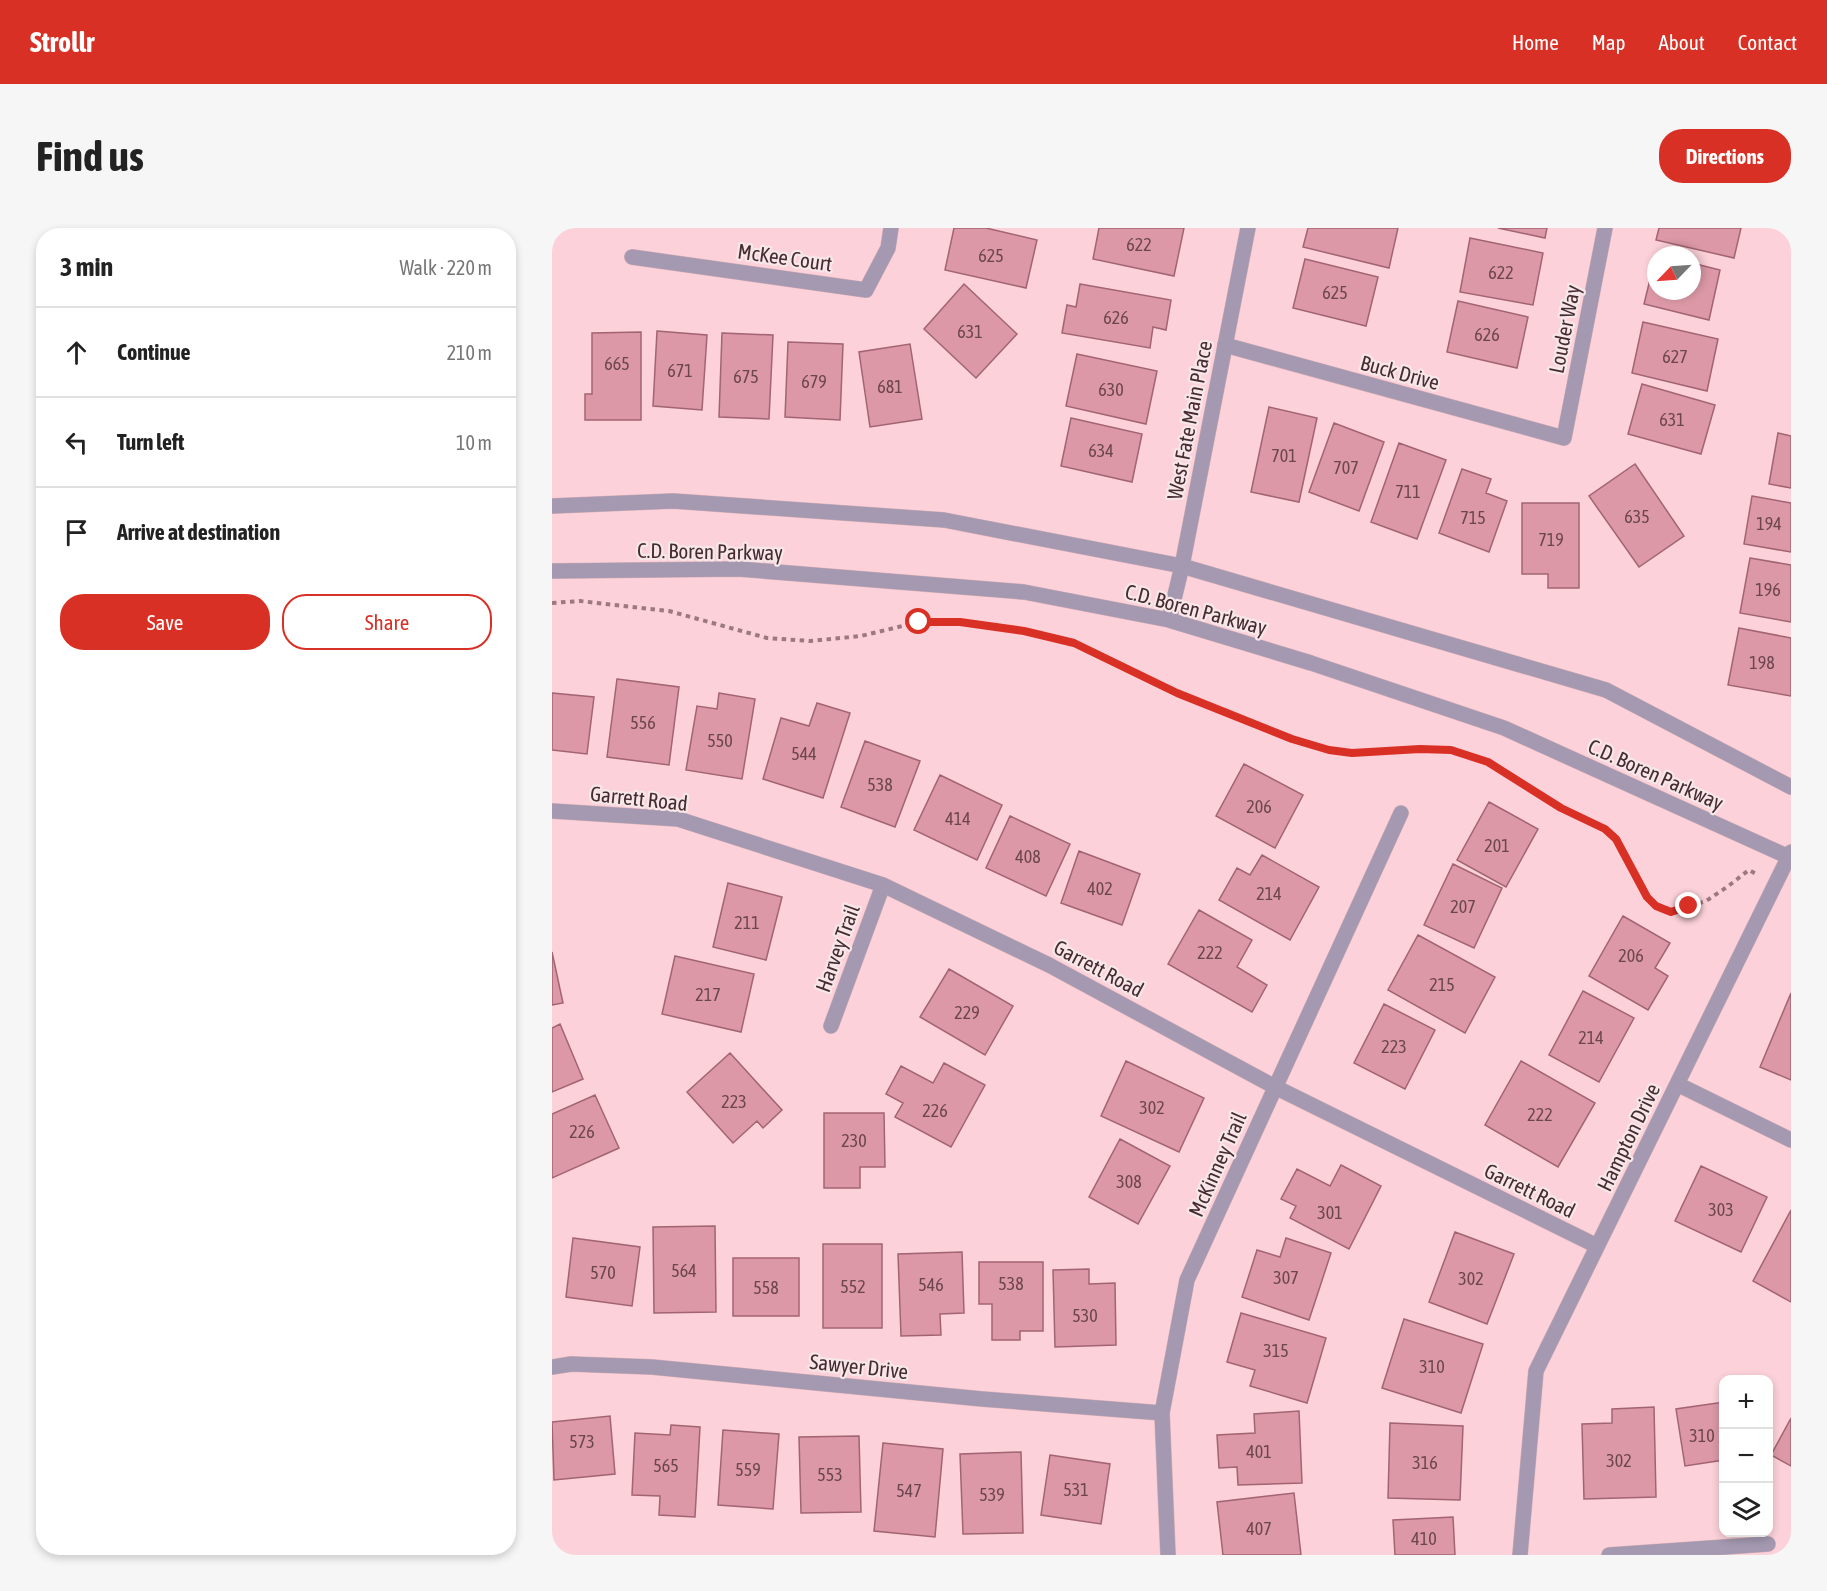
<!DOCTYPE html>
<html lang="en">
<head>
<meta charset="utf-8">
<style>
	body { margin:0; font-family:"Asap Condensed",sans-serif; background:#f6f6f6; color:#222 }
	.controls { position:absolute; right:18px; bottom:18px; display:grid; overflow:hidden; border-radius:12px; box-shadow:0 3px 9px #0003 }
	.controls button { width:54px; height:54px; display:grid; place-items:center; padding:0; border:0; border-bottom:2px solid #e0e0e0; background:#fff; color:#222; font:30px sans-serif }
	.compass { position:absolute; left:1095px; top:18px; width:54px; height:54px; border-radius:50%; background:#fff; box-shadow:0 3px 9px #0003; rotate:245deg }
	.stop { position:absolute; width:18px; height:18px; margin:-14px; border:4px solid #d93025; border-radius:50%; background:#fff }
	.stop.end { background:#d93025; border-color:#fff; box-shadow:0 2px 6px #0008 }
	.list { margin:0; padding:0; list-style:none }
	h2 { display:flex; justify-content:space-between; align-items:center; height:78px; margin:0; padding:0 24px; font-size:26px }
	h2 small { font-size:20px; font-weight:400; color:#767676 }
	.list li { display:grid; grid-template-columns:39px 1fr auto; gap:18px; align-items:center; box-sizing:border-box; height:90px; padding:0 24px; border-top:2px solid #e0e0e0 }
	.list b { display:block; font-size:22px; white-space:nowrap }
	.list em { font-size:20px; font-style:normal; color:#767676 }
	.actions { display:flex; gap:12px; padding:18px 24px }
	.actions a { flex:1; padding:14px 0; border:2px solid #d93025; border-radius:24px; text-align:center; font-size:21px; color:#d93025 }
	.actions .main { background:#d93025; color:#fff }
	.icon { flex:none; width:33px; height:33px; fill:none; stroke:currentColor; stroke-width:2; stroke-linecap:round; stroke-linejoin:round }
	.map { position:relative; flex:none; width:1239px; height:1327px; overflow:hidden; border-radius:24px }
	header { display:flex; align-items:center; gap:36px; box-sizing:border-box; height:84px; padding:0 30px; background:#d93025; color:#fff }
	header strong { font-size:28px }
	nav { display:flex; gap:33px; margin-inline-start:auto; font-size:21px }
	.intro { display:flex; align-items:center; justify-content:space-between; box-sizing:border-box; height:144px; padding:0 36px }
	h1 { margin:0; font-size:42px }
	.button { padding:15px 27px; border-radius:24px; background:#d93025; color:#fff; font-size:21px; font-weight:700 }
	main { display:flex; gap:36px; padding:0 36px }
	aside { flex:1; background:#fff; border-radius:24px; box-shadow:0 3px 9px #0003 }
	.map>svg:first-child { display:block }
</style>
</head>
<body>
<header>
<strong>Strollr</strong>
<nav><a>Home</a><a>Map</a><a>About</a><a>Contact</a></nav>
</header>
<div class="intro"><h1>Find us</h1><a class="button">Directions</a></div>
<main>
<aside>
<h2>3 min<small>Walk · 220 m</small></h2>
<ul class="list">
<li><svg class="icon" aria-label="ahead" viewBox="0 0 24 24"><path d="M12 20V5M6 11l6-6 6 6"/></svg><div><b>Continue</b></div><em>210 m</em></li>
<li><svg class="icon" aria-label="left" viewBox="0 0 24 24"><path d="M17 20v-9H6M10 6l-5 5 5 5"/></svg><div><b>Turn left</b></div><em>10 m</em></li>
<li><svg class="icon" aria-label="arrive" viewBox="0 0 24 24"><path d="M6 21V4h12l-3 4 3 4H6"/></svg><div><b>Arrive at destination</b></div></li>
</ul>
<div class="actions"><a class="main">Save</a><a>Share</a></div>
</aside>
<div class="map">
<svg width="1239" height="1327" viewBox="0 0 1239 1327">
	<rect width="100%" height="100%" fill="#fcd1d9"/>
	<path fill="#dc98a6" stroke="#a26472" stroke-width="1.5" d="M402 0H434L485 12 474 60 393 42Z
		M547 0H632L622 48 541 31Z
		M756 0H846L837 40 751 19Z
		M946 0H995L993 10Z
		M1107 0H1189L1182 30 1104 12Z
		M918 10 991 25 981 77 908 64Z
		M1104 27V63H1140V35L1168 42 1157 92 1092 76Z
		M753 31 826 49 814 98 741 80Z
		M412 56 465 106 424 150 372 101Z
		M528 56 619 72 614 102 601 99 598 120 510 105 515 77 524 79Z
		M906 73 976 89 965 140 895 124Z
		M1091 94 1166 111 1155 163 1080 145Z
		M105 103 155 107 150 182 101 178Z
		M89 104V192H33V166H40V105Z
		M170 105 221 107 217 191 167 189Z
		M236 114 291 116 288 192 233 189Z
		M358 116 370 191 318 199 307 124Z
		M525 126 605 143 594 196 514 178Z
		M1090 156 1163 177 1149 226 1076 206Z
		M717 179 765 190 747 274 699 264Z
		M519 190 590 206 580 254 509 238Z
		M782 195 832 214 807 283 757 264Z
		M1226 205 1239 208V260L1217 256Z
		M847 215 894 232 865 311 819 294Z
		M1083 236 1132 308 1087 339 1037 268Z
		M910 241 939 251 934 265 955 273 937 324 887 305Z
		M1200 268 1239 275V324L1192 316Z
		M970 275H1027V360H996V346H970Z
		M1198 330 1239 337V394L1188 385Z
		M1187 400 1239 410V468L1176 457Z
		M65 451 127 459 117 537 55 529Z
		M0 465 42 469 35 526 0 522Z
		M167 465 203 471 190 551 134 542 145 478 165 481Z
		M265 475 298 485 271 570 211 551 229 490 257 498Z
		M313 513 368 533 343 599 289 579Z
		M692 536 751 567 723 620 664 588Z
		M388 547 450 577 425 632 362 602Z
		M937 574 986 601 954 659 905 632Z
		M458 588 518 616 494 668 434 640Z
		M527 623 588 646 570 697 509 675Z
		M710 627 767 659 738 712 667 672 685 640 698 647Z
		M901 636 950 660 922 720 872 697Z
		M176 655 230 669 214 732 161 719Z
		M647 682 700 712 685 739 715 757 700 784 616 736Z
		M1071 688 1118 715 1103 740 1116 748 1096 782 1037 748Z
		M866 707 943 749 913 805 836 762Z
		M0 724 11 775 0 777Z
		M123 728 202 746 189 804 110 786Z
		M397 741 461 778 433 827 368 789Z
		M1031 763 1082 790 1047 854 997 827Z
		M1239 765V852L1208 839Z
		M832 776 883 802 853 861 802 835Z
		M8 796 31 851 0 864V800Z
		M178 825 230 882 211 900 205 893 181 915 135 864Z
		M574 833 652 870 627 924 549 888Z
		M969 833 1043 875 1006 939 933 897Z
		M392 835 433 857 399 919 343 889 351 875 334 866 349 838 381 855Z
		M43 867 67 920 0 950V886Z
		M272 885H332L333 939H308V960H272Z
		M568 911 618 938 586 996 537 969Z
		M789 937 829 958 797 1021 738 990 744 978 729 971 745 941 778 958Z
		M1149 938 1215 969 1189 1024 1123 993Z
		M1239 982V1074L1201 1053Z
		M163 998 164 1084 102 1085 101 999Z
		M903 1004 962 1026 935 1096 877 1074Z
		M21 1010 88 1019 80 1078 14 1069Z
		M734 1010 779 1025 757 1092 690 1069 705 1022 728 1029Z
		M271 1016H330V1100H271Z
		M410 1024 412 1085 388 1086 389 1107 349 1108 346 1026Z
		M181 1030H247V1088H181Z
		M427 1034H491V1103H468V1112H440V1076H427Z
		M537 1041V1056L563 1055 564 1117 503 1119 501 1042Z
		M689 1085 774 1110 755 1175 698 1158 703 1142 675 1134Z
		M852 1091 931 1116 909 1185 830 1160Z
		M1172 1174V1232L1133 1238 1124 1181Z
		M1102 1179 1104 1269 1032 1271 1030 1196 1060 1195V1181Z
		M747 1183 750 1255 686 1257 685 1239 667 1240 665 1207 703 1205 702 1186Z
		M58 1188 63 1246 2 1252 0 1194Z
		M1239 1190V1238L1219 1227Z
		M838 1195 911 1198 908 1272 836 1270Z
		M119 1197 148 1199 143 1289 107 1287 108 1268 80 1267 83 1205 118 1207Z
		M171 1202 227 1206 221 1281 166 1277Z
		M307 1208 309 1284 249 1285 247 1209Z
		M331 1215 391 1221 383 1309 322 1303Z
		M469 1224 471 1305 411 1306 408 1226Z
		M498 1227 558 1236 549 1296 489 1287Z
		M742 1265 749 1327H671L665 1274Z
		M901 1289 903 1327H843L841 1292Z"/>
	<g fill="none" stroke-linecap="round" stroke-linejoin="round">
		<defs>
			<path id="minor" d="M80 29 314 62 336 20 339 0
				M673 117 1012 210 1053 0
				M0 583 126 591 331 657 497 737 723 859 1045 1018
				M279 798 331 657
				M1125 856 1239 912
				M0 1139 19 1136 100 1139 430 1171 610 1185
				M616 1327 610 1185 635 1052 849 585
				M968 1327 984 1143 1239 624
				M1057 1327 1216 1316"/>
			<path id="tertiary" d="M0 278 121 273 392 292 630 338 1054 462 1239 559
				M0 343 187 341 472 364 617 392 759 435 952 500 1239 630
				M617 392 630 338 696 0"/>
		</defs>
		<use href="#minor" stroke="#d8b0b7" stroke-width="16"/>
		<use href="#tertiary" stroke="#d8b0b7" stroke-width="16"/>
		<path stroke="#9c7980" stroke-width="4" stroke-dasharray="4.5 4.5" stroke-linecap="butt" d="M0 375 28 373 117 383 215 410 258 413 309 408 367 394H408L472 403 522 415 625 465 740 511 777 522 800 525 868 521 899 522 936 534 1009 580 1053 601 1064 611 1095 669 1104 678 1112 682 1119 684 1154 673 1175 659 1197 642 1206 647"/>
		<use href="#minor" stroke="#a499b1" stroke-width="15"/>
		<use href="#tertiary" stroke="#a499b1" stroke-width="15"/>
	</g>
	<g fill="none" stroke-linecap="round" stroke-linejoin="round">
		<path stroke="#d93025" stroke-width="8" d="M367 394H408L472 403 522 415 625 465 740 511 777 522 800 525 868 521 899 522 936 534 1009 580 1053 601 1064 611 1095 669 1104 678 1119 684 1137 678"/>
	</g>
	<g text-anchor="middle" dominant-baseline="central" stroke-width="4.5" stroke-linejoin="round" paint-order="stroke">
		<g font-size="18" fill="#6c464e">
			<text x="587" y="16">622</text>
			<text x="439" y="27">625</text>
			<text x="949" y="44">622</text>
			<text x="783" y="64">625</text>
			<text x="564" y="89">626</text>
			<text x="418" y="103">631</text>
			<text x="935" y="106">626</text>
			<text x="1123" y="128">627</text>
			<text x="65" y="135">665</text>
			<text x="128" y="142">671</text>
			<text x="194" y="148">675</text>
			<text x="262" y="153">679</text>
			<text x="338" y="158">681</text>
			<text x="559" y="161">630</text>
			<text x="1120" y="191">631</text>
			<text x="549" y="222">634</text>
			<text x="732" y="227">701</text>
			<text x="794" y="239">707</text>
			<text x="856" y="263">711</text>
			<text x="1085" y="288">635</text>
			<text x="921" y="289">715</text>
			<text x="1217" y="295">194</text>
			<text x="999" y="311">719</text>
			<text x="1216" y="361">196</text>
			<text x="1210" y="434">198</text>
			<text x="91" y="494">556</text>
			<text x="168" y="512">550</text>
			<text x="252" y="525">544</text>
			<text x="328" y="556">538</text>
			<text x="707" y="578">206</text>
			<text x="406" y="590">414</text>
			<text x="945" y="617">201</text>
			<text x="476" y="628">408</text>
			<text x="548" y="660">402</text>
			<text x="717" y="665">214</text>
			<text x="911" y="678">207</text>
			<text x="195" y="694">211</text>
			<text x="658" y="724">222</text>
			<text x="1079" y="727">206</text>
			<text x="890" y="756">215</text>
			<text x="156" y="766">217</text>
			<text x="415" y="784">229</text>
			<text x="1039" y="809">214</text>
			<text x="842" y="818">223</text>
			<text x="182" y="873">223</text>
			<text x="600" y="879">302</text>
			<text x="383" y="882">226</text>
			<text x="988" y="886">222</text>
			<text x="30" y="903">226</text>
			<text x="302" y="912">230</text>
			<text x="577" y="953">308</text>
			<text x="1169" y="981">303</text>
			<text x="778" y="984">301</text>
			<text x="132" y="1042">564</text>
			<text x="51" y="1044">570</text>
			<text x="734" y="1049">307</text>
			<text x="919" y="1050">302</text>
			<text x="459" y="1055">538</text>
			<text x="379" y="1056">546</text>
			<text x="301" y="1058">552</text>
			<text x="214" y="1059">558</text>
			<text x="533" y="1087">530</text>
			<text x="724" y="1122">315</text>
			<text x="880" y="1138">310</text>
			<text x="1150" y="1207">310</text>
			<text x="30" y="1213">573</text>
			<text x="707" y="1223">401</text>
			<text x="1067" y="1232">302</text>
			<text x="873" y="1234">316</text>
			<text x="114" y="1237">565</text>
			<text x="196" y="1241">559</text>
			<text x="278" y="1246">553</text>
			<text x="524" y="1261">531</text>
			<text x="357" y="1262">547</text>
			<text x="440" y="1266">539</text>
			<text x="707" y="1300">407</text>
			<text x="872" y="1310">410</text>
		</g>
		<g font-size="21" fill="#462b31" stroke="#f6e7e9">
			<text transform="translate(233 29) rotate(8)">McKee Court</text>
			<text transform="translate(1012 101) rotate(-79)">Louder Way</text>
			<text transform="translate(848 144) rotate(15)">Buck Drive</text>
			<text transform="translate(637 192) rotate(-79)">West Fate Main Place</text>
			<text transform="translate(158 323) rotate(1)">C.D. Boren Parkway</text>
			<text transform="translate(644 381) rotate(15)">C.D. Boren Parkway</text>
			<text transform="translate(1104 546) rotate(24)">C.D. Boren Parkway</text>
			<text transform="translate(87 570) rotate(6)">Garrett Road</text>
			<text transform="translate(285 720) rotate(-70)">Harvey Trail</text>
			<text transform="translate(547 740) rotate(28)">Garrett Road</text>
			<text transform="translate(1076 909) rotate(-64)">Hampton Drive</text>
			<text transform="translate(665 936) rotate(-66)">McKinney Trail</text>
			<text transform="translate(978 962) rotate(26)">Garrett Road</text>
			<text transform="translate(307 1138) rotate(6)">Sawyer Drive</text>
		</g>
	</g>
</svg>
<div class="controls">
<button>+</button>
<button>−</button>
<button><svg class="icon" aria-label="layers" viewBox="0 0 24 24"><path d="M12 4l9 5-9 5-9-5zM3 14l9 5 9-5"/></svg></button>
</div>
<svg class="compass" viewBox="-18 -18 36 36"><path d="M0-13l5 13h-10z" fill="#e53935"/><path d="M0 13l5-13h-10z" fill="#767676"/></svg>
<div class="stop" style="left:367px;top:394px"></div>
<div class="stop end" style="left:1137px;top:678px"></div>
</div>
</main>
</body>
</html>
